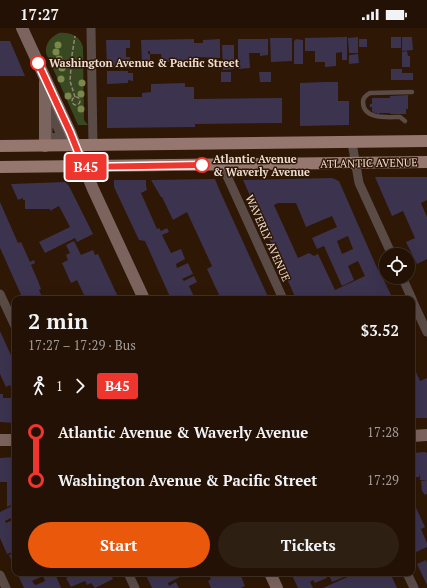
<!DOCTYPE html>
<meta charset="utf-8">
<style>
:root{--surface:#221104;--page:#2e1f13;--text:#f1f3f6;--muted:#a29d9a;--line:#3f3126;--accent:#ea580c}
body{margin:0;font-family:"PT Serif",serif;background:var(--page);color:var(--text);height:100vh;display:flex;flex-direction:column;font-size:15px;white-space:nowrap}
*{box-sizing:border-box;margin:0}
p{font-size:13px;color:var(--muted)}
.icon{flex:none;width:22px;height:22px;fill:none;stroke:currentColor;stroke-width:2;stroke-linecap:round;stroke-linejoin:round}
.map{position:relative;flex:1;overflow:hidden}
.sheet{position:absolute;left:12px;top:268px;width:403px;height:280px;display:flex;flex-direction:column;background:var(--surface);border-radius:8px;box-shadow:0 4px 16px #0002,0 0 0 1px var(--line)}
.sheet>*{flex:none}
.badge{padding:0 8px;border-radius:3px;font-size:14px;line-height:26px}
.buttons{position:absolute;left:379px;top:220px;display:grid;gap:8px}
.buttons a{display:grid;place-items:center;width:36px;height:36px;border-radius:50%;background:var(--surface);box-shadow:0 4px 16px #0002,0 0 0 1px var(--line);font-size:20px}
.map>.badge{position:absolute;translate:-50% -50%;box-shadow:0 0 0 2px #fff}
.legs{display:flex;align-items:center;gap:6px;height:44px;padding:0 16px;font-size:13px}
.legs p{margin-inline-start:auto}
.head{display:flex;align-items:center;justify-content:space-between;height:68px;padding:0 16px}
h1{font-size:22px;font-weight:600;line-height:30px}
.primary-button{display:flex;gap:8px;margin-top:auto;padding:8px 16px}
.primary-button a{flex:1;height:46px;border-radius:24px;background:var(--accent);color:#fff;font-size:16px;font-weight:600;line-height:46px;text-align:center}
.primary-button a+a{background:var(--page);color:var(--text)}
ul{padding:0 16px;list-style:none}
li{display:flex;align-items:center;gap:14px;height:48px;font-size:15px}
li i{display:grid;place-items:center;width:6px;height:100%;margin:0 5px;background:currentColor}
li i::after{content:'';width:10px;height:10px;margin:-5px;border:3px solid;border-radius:50%;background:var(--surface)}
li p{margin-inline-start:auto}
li:first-child i{background:linear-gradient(#0000 50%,currentColor 0)}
li:last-child i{background:linear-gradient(currentColor 50%,#0000 0)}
.status{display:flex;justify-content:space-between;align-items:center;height:28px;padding:0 20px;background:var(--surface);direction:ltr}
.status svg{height:11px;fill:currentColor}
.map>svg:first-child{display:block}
.green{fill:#384922}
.building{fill:#3c334f;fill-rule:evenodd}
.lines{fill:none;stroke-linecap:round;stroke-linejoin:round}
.path{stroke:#978475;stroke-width:1.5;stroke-dasharray:4 2;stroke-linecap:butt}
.lane{stroke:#5a4b47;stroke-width:4.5}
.street{stroke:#5a4b47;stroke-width:9}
.secondary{stroke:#7c645e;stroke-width:12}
.primary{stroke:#967770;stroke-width:12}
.tree{fill:#7b8849}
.line-1-casing{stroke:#fff;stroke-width:9}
.line-1{stroke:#ee352e;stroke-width:6}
.stop-1-dot{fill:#fff;stroke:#ee352e;stroke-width:2}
.labels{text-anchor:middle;stroke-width:3;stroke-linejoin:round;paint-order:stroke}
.stop-label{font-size:11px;font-weight:bold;fill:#efded3;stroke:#2e1705;text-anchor:start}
.street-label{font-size:11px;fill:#efded3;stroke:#2e1705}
</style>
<div class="status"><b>17:27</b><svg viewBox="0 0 49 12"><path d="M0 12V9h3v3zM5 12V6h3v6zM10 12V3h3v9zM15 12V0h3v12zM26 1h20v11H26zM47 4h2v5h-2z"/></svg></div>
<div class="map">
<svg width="427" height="560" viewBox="0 0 427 560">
<rect width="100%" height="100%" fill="#2e1705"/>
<path class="green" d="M 59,5 C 70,4 80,8 83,19 L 84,92 L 88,97 L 78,97 L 46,25 C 45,15 51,9 59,5 Z"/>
<g class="building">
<path d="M 347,9 L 347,32 L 342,32 L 342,24 L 336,25 L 336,38 L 325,39 L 325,34 L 315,34 L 315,23 L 305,23 L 305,10 Z"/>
<path d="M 358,9 L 358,25 L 349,25 L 348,10 Z"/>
<rect x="391" y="9" width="10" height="11"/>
<path d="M 402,9 L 412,9 L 413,22 L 402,23 Z"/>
<path d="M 270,10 L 292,10 L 292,33 L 271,34 Z"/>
<path d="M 194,11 L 194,15 L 203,15 L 203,12 L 220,11 L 220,30 L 194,29 L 194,35 L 184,36 L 184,34 L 162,34 L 161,26 L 150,26 L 150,23 L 148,23 L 148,26 L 150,26 L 150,36 L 142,36 L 141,12 Z"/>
<path d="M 238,11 L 268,11 L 268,27 L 260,28 L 260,25 L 249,25 L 250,40 L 238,41 Z"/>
<path d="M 296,11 L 303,12 L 303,36 L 294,36 L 294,13 Z"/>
<rect x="359" y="11" width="8" height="8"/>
<path d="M 106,12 L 130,12 L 130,20 L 126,20 L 126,29 L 130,29 L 131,40 L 107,40 Z"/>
<path d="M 0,13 L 10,13 L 25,48 L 0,48 Z"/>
<path d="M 222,17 L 234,17 L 234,41 L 223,42 Z"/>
<path d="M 407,23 L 408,28 L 410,28 L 410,39 L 402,39 L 402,24 Z"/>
<path d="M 358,26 L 359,35 L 349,36 L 349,27 Z"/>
<path d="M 391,41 L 402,41 L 402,45 L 413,45 L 413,52 L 391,52 Z"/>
<path d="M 107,43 L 128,43 L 128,45 L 133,45 L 133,53 L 128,52 L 128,55 L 107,56 Z"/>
<rect x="221" y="44" width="10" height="10"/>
<path d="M 259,44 L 271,44 L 271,54 L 260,54 Z"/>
<path d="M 325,54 L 338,54 L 338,73 L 349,73 L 349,97 L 300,98 L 300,55 Z"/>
<path d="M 185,55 L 185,59 L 194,59 L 194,71 L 282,70 L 282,95 L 195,96 L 195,99 L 107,100 L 107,69 L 142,69 L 142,65 L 151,64 L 151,56 Z"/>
<path d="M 408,67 L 408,81 L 406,81 L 406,86 L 390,86 L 390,85 L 379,85 L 379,86 L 377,86 L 377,85 L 374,85 L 372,83 L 372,79 L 370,79 L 370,76 L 372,76 L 372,70 L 390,70 L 390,68 Z"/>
<path d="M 375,149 L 427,149 L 427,172 L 421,175 L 427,189 L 427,231 L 417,236 L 406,214 L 415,210 L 403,183 L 392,188 Z"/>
<path d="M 332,150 L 339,153 L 378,242 L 379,242 L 393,271 L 296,271 L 243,152 ZM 278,175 L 296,175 L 306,199 L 332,188 L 337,199 L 312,210 L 317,221 L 324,218 L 342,258 L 354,252 L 348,238 L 358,233 L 365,248 L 335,262 L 318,226 L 314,228 L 309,225 L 298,230 L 274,177 ZM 348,208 L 353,221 L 342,226 L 337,213 Z"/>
<path d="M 215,151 L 219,161 L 269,271 L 221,271 L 207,241 L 212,238 L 187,184 L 173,192 L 162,169 L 161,169 L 151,152 Z"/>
<path d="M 114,152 L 146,152 L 146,158 L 147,162 L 141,165 L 157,201 L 159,200 L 161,203 L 167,200 L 169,204 L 162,207 L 171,225 L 181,221 L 185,231 L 176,236 L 177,240 L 188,235 L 193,246 L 182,251 L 184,253 L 194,248 L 197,254 L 189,258 L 195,271 L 171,271 L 145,213 L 139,212 L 114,159 Z"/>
<path d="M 65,154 L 69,158 L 93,206 L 77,214 L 75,210 L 45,225 L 39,214 L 70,199 L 59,178 L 50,183 L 50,181 L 25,181 L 25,172 L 23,172 L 23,170 L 18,172 L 11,156 Z"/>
<path d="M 0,174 L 18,215 L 21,214 L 30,234 L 34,232 L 35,235 L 31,237 L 38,253 L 41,261 L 39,262 L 43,271 L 24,271 L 22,269 L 1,222 L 0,220 Z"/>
<path d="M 74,213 L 81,227 L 93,222 L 95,227 L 98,226 L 119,271 L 86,271 L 77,252 L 71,255 L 62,235 L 68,232 L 66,227 L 70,225 L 66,217 Z"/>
<path d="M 0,303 L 15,336 L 15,362 L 13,363 L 10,357 L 6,359 L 0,346 Z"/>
<path d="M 412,335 L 420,353 L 427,350 L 427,390 L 412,390 Z"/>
<path d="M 0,366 L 3,366 L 3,370 L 15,370 L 15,395 L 0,394 Z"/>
<path d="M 425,424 L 427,425 L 427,452 L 420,452 L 420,446 L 419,449 L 412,449 L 412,425 Z"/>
<path d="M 15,429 L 15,475 L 7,479 L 7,454 L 0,454 L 0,430 Z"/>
<path d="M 427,452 L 427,466 L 425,467 L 422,463 L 421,453 Z"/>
<path d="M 412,471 L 425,499 L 421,501 L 427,515 L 427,519 L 414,525 L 412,521 Z"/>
<path d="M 12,478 L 15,488 L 5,493 L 6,495 L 15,491 L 15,510 L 13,510 L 15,512 L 15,523 L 7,526 L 0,510 L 0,484 Z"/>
<path d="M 15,525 L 15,540 L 9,527 Z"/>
<path d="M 426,532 L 427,535 L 427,557 L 417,536 Z"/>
<path d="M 17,545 L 39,545 L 41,549 L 32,553 L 34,556 L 36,557 L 45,553 L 43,548 L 50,545 L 55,545 L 61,560 L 24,560 Z"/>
<path d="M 76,545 L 110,545 L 113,551 L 95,560 L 91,555 L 87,557 L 85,553 L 71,559 L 66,550 Z"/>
<path d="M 145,545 L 163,546 L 188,545 L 168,555 L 169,558 L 176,554 L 179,560 L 152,560 Z"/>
<path d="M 212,545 L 243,545 L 244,547 L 241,548 L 245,558 L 241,560 L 211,560 L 208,553 L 211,551 L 209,548 Z"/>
<path d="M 291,545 L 342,545 L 344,549 L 332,554 L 328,545 L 325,547 L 327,550 L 315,555 L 313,552 L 310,554 L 313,560 L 298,560 Z"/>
<path d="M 356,545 L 358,545 L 359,547 L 362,545 L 390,545 L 397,560 L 323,560 Z"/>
</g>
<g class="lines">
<g class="path">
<circle cx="76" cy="73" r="4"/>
<path d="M 75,69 L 70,53 L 72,27 L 75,8"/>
</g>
<path class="lane" d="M 405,93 L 400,89 C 388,89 363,92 363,74 C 363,69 366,67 370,65 L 412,64"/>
<g class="street">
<path d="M 91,0 L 93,117"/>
<path d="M 49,81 L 62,109 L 61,110 L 48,109 L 48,83 Z"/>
<path d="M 352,115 L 359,155 L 392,227"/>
<path d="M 222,137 L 283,271"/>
<path d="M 402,249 L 412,271"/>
<path d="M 0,266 L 15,298"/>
<path d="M 412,272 L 427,304"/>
<path d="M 128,545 L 135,560"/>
<path d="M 407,545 L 414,560"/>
<path d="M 0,547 L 6,560"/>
</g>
<g class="secondary">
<path d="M 22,0 L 70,104 L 93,161 L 144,271"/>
<path d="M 45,54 L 45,118"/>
<path d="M 412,408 L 427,407"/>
<path d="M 0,412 L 15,412"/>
<path d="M 270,545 L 277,560"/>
</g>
<g class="primary">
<path d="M 0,118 L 427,113"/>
<path d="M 0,139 L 427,134"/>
</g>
</g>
<g class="tree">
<circle cx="58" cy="17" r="3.5"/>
<circle cx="56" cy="24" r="3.5"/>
<circle cx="59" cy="31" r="3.5"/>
<circle cx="62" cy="40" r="3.5"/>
<circle cx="61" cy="51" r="3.5"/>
<circle cx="82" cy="55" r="3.5"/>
<circle cx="81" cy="66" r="3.5"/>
<circle cx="68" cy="68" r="3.5"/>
<circle cx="81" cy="81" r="3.5"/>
</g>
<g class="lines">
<defs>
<path id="line-1" d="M 38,35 L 70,104 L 84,139 L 202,137"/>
</defs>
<use href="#line-1" class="line-1-casing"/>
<use href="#line-1" class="line-1"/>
</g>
<g class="stop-1-dot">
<circle cx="38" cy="35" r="7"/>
<circle cx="202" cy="137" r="7"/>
</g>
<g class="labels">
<g class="stop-label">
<text x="49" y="39">Washington Avenue &amp; Pacific Street</text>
<text x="213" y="135">Atlantic Avenue<tspan x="213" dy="13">&amp; Waverly Avenue</tspan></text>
</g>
<g class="street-label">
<text transform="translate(369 135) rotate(-1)" y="4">ATLANTIC AVENUE</text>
<text transform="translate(268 210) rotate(66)" y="4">WAVERLY AVENUE</text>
</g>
</g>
</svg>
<div class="buttons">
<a><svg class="icon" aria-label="locate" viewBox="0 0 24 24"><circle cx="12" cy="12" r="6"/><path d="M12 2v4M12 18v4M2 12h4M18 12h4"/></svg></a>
</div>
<b class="badge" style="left:86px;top:139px;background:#ee352e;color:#fff">B45</b>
<section class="sheet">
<div class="head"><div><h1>2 min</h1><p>17:27 – 17:29 · Bus</p></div><b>$3.52</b></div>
<div class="legs"><svg class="icon" aria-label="walk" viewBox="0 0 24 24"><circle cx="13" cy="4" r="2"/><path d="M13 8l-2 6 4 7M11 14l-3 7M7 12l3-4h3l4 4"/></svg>1<svg class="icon" aria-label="forward" viewBox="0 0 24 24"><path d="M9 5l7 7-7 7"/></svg><b class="badge" style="background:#ee352e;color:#fff">B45</b></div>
<ul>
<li><i style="color:#ee352e"></i><b>Atlantic Avenue &amp; Waverly Avenue</b><p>17:28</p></li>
<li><i style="color:#ee352e"></i><b>Washington Avenue &amp; Pacific Street</b><p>17:29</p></li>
</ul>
<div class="primary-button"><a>Start</a><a>Tickets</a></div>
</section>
</div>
